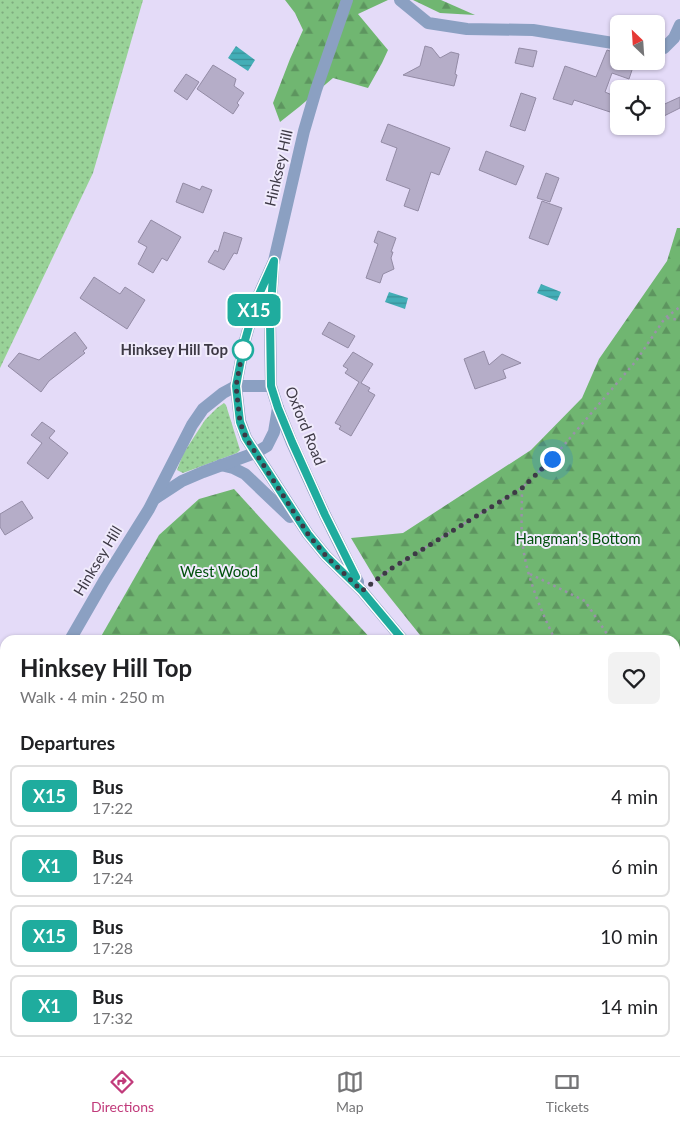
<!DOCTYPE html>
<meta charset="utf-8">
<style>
:root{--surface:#fff;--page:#f2f2f2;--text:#202124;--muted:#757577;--line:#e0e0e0;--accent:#c13b7b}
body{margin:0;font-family:Lato,sans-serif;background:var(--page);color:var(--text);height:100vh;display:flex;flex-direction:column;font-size:19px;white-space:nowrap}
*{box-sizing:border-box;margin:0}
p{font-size:16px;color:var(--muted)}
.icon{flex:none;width:28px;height:28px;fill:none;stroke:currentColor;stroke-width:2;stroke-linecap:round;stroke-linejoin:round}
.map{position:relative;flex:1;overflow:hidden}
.drawer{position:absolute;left:0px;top:635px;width:680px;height:421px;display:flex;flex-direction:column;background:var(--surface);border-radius:15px 15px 0 0;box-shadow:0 1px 4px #0004}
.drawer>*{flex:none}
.badge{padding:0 10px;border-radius:8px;font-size:18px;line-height:32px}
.needle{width:32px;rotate:335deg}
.tools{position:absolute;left:610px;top:15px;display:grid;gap:10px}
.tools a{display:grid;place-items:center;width:55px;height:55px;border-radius:8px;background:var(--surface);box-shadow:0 1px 4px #0004;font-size:25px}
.you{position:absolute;width:25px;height:25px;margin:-12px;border:4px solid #fff;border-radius:50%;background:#1a73e8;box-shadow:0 0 0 8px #1a73e833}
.map>.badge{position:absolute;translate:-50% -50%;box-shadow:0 0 0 2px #fff}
h2{padding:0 20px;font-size:19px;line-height:45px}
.round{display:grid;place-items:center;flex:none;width:52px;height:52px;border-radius:8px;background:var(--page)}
.summary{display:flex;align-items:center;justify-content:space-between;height:85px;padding:0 20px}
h1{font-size:24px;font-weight:700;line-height:38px}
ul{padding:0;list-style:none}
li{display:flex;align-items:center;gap:15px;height:62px;margin:0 10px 8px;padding:0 10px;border:2px solid var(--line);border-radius:8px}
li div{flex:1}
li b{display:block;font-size:19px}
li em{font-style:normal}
li .badge{min-width:55px;font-weight:700;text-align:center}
.dock{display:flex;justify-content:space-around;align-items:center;height:70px;border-top:1px solid var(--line);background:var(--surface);font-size:14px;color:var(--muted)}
.dock a{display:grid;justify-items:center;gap:2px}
.dock .on{color:var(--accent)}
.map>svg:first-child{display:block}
.grass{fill:url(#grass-dots)}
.forest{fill:url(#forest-firs)}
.water{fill:url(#water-rules)}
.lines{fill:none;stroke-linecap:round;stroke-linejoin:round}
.stream{stroke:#43aeb7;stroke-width:4.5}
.building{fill:#b5adc8;stroke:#938ba5}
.path{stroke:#9993a8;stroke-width:2.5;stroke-dasharray:2.5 4;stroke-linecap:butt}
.minor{stroke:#8ba0c2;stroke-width:12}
.line-casing{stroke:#fff;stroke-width:11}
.line{stroke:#1fac9e;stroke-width:8}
.walk{stroke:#3d3945;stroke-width:5;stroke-dasharray:0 9}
.stop-dot{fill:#fff;stroke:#1fac9e;stroke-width:2.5}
.labels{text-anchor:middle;stroke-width:4;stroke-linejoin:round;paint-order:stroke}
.street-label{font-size:15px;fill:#3d3945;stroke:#f0ebfc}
.stop-label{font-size:15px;font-weight:bold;fill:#3d3945;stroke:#f0ebfc;text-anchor:end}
.park-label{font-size:15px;fill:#00500c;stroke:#f0ebfc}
</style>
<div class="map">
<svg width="680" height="1056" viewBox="0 0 680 1056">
<defs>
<pattern id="grass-dots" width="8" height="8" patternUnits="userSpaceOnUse" patternTransform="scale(1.25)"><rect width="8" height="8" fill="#99d298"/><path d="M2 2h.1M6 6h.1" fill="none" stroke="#7eab7e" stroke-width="1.8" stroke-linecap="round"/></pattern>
<pattern id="forest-firs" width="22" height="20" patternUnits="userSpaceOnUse" patternTransform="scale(1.25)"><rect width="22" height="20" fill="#70b671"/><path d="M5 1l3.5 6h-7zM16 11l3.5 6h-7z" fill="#5d955f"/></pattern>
<pattern id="water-rules" width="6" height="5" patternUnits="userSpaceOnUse" patternTransform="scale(1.25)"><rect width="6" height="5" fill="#43aeb7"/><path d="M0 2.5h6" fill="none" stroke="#398f97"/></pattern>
</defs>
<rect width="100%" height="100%" fill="#e4dbf8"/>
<g class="grass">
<path d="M 0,0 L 143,0 L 93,173 L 0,368 Z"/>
<path d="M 224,403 L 226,405 L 240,450 L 237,453 L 183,473 L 177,470 L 183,454 L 205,420 L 217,408 Z"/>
</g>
<g class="forest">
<path d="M 285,0 L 388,0 L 358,14 L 388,50 L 382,63 L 368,88 L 333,78 L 299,107 L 280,122 L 273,103 L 290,59 L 303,30 L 295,13 Z"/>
<path d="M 413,0 L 441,0 L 475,15 L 440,13 Z"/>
<path d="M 677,228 L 680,228 L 680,964 L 675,956 L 675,640 L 424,640 L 376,580 L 351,538 L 403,533 L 531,450 L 582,398 L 599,359 L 667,261 Z"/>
<path d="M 234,489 L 372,640 L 99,640 L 159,535 L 199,499 Z"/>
<path d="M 5,804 L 5,1051 L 675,1051 L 675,1028 L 680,1036 L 680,1056 L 0,1056 L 0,813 Z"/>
</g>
<g class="water">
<path d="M 236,46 L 255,60 L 248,71 L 228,58 Z"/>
<path d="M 541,284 L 561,292 L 557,301 L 537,293 Z"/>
<path d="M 389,292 L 408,298 L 405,309 L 385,302 Z"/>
</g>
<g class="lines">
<g class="stream">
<path d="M 675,786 L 680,779"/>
<path d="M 100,1056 L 102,1051"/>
<path d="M 508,1056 L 508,1051"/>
</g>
</g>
<g class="building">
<path d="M 425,46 L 432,48 L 440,58 L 451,52 L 459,54 L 455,74 L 457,75 L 454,86 L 403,75 L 420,66 Z"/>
<path d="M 519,48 L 537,51 L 533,67 L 515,63 Z"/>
<path d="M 607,50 L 619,54 L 619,61 L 635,61 L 629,79 L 612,73 L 605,92 L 619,98 L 619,115 L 574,100 L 572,105 L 553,99 L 565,66 L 596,77 Z"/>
<path d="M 213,65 L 236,79 L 234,86 L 244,93 L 237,103 L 239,105 L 233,114 L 197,89 Z"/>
<path d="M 186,74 L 199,82 L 187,100 L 174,91 Z"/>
<path d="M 521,93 L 536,98 L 525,131 L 510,126 Z"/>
<path d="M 680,97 L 680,108 L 656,120 L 656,108 Z"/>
<path d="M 388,124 L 450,148 L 439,175 L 431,172 L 418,211 L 404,206 L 410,189 L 386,180 L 397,148 L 381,142 Z"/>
<path d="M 486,151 L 524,166 L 516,185 L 479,170 Z"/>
<path d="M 546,173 L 559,178 L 550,202 L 537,198 Z"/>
<path d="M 183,183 L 200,190 L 202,186 L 212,190 L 203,213 L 176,202 Z"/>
<path d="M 542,201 L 562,208 L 548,245 L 529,238 Z"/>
<path d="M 151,220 L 181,237 L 167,261 L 162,258 L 153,273 L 138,264 L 147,247 L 138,242 Z"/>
<path d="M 378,231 L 396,238 L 391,252 L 393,252 L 391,258 L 394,269 L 383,274 L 380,283 L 366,278 L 378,244 L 374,242 Z"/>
<path d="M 224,232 L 242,238 L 237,254 L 234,253 L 224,270 L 208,262 L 215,250 L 218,252 Z"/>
<path d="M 94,277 L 120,294 L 125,287 L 145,300 L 127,329 L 80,298 Z"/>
<path d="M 329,322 L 355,336 L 348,348 L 322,334 Z"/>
<path d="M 75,332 L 87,348 L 83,351 L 85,353 L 49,381 L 41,392 L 8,366 L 19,353 L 39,360 Z"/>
<path d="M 484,351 L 489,365 L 502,354 L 521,363 L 503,370 L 506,378 L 475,389 L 464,359 Z"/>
<path d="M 353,352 L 373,364 L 361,383 L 370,388 L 368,391 L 375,395 L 351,436 L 339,429 L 341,426 L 335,423 L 359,382 L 345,373 L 348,369 L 343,366 Z"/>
<path d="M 42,422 L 55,431 L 49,438 L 68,453 L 48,479 L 27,463 L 42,443 L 31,435 Z"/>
<path d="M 22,501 L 33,518 L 5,535 L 0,527 L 0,514 Z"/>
</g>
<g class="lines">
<g class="path">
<path d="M 667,318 L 680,320"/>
<path d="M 522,488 C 522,504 521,521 522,538 C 525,574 540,608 555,640"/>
<path d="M 530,574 L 585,601 L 611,640"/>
<path d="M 371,584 L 389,570 L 522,488 L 552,459 L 636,361 L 665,318 L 680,307"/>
<path d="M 675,699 L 680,699"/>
<path d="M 675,750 L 680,750"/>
<path d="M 675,1017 L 680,1013"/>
<path d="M 661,1056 L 662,1051"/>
</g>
<g class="minor">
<path d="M 347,0 L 316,90 L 304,131 L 274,261 L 256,301 L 244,344 L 236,386 L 240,421 L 246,438 L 308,534 L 326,556 L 362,591 L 403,640"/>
<path d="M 400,0 L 428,23 L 467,29 L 533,30 L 619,44"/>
<path d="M 656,49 L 664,48 L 674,38 L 680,25"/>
<path d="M 273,271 L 270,321 L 271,386 L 278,408 L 292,443 L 325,515 L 358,582"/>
<path d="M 221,465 L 233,468 L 245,474 L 290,517"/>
<path d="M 156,498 L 182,481 L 203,472 L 255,453 L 267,446 L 274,432 L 278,408"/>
<path d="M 70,640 L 104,581 L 149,509 L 192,425 L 203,409 L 223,393 L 236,386 L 271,386"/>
<path d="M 0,761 L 5,752"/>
<path d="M 675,991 L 680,998"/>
</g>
</g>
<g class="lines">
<defs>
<path id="line" d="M 356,577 L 325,515 L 292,442 L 278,408 L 271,386 L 270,321 L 274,261 L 256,301 L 244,344 L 236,386 L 240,422 L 246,438 L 255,452 L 308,534 L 326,556 L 362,591 L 403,640"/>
</defs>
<use href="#line" class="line-casing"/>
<use href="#line" class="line"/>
<path class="walk" d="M 243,350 L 244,344 L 236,386 L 240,422 L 246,438 L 308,534 L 326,556 L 362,591 L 389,570 L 522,488 L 552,459"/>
</g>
<circle class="stop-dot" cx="243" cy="350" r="10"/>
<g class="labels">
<g class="street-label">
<text transform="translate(279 168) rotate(-77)" y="5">Hinksey Hill</text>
<text transform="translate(305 426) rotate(68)" y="5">Oxford Road</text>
<text transform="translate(98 561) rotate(-59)" y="5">Hinksey Hill</text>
</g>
<g class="stop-label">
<text x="228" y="355">Hinksey Hill Top</text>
</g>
<g class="park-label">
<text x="578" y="544">Hangman's Bottom</text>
<text x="219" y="577">West Wood</text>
</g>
</g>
</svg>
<div class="tools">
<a><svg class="needle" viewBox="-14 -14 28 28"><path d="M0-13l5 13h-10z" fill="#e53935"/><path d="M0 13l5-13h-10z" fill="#757577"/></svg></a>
<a><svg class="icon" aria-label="locate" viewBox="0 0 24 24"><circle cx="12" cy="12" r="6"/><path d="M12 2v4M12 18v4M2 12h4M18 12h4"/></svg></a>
</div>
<div class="you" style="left:552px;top:459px"></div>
<b class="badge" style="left:254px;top:310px;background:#1fac9e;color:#fff">X15</b>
<section class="drawer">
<div class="summary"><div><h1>Hinksey Hill Top</h1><p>Walk · 4 min · 250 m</p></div><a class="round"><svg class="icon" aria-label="heart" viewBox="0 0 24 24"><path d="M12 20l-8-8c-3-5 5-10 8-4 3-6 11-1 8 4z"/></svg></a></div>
<h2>Departures</h2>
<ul>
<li><span class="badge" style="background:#1fac9e;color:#fff">X15</span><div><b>Bus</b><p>17:22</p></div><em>4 min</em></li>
<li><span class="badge" style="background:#1fac9e;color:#fff">X1</span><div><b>Bus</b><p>17:24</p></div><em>6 min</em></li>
<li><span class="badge" style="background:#1fac9e;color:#fff">X15</span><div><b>Bus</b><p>17:28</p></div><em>10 min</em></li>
<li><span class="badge" style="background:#1fac9e;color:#fff">X1</span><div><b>Bus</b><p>17:32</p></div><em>14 min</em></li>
</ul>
</section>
</div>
<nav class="dock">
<a class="on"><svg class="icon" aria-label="directions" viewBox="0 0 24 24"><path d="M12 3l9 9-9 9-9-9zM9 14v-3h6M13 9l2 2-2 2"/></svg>Directions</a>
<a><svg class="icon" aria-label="map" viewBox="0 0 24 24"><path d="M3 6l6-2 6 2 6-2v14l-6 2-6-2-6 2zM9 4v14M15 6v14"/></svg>Map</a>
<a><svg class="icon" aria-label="tickets" viewBox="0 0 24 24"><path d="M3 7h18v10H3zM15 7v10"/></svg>Tickets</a>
</nav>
